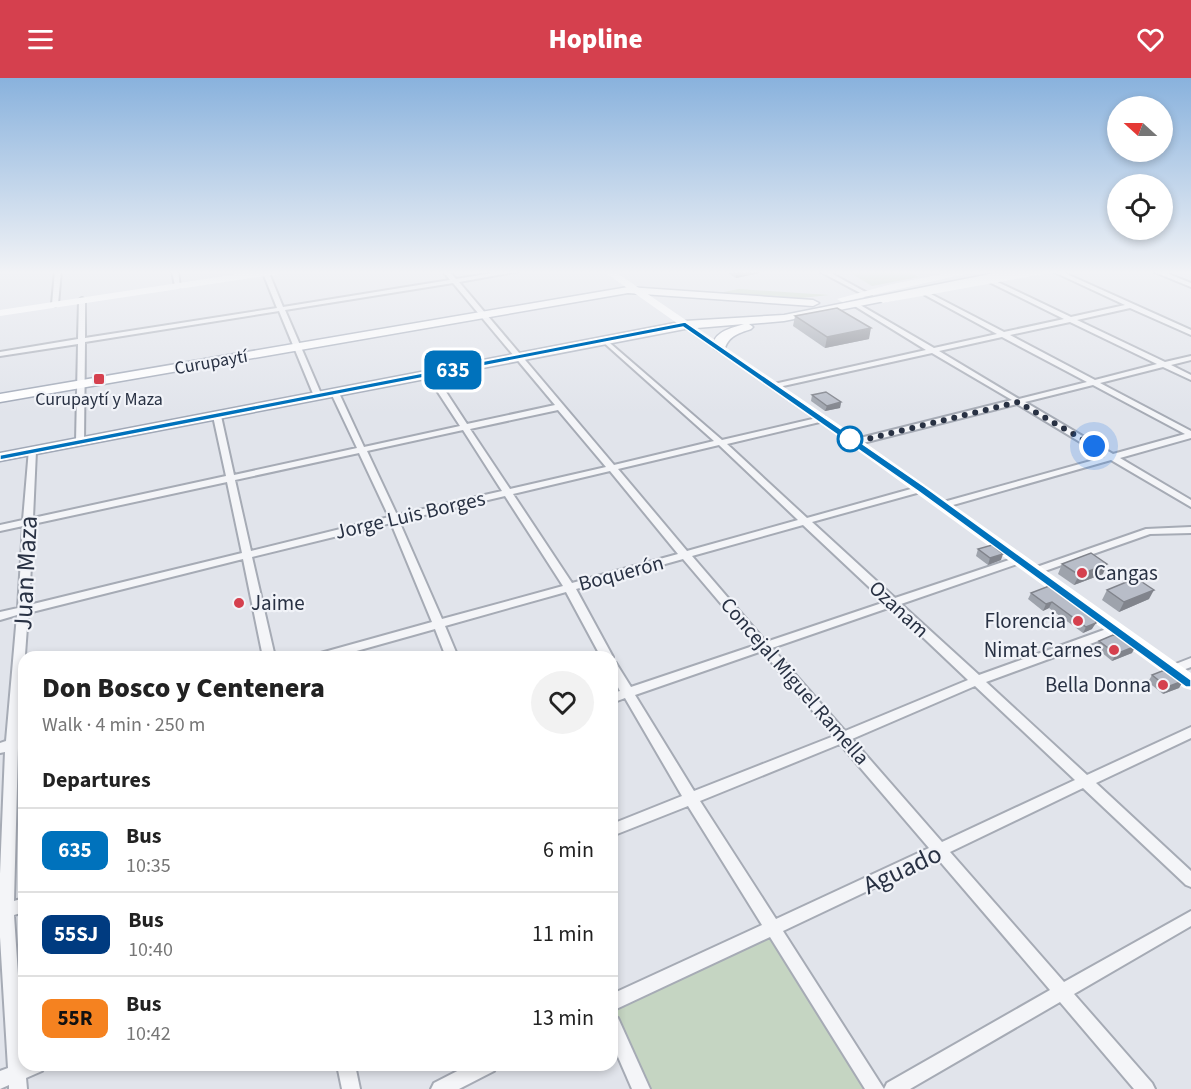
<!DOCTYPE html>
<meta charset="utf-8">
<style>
:root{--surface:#fff;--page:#f2f2f2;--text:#222;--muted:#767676;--line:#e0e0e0;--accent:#d5404e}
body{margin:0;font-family:"Source Sans 3",sans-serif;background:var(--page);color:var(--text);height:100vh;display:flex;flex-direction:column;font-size:22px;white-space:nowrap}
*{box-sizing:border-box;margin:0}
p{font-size:20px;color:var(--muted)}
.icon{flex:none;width:33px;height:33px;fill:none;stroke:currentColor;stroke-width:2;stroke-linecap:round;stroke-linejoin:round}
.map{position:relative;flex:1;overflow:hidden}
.panel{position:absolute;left:18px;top:573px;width:600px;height:420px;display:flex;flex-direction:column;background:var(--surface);border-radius:18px;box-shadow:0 3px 9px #0003}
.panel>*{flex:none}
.badge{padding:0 12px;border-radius:9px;font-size:21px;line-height:39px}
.needle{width:39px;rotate:291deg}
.fabs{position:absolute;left:1107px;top:18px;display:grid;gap:12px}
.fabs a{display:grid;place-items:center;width:66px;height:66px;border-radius:50%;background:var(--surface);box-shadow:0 3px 9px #0003;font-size:30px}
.you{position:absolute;width:30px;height:30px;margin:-15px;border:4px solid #fff;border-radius:50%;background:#1a73e8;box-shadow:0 0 0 9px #1a73e833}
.map>.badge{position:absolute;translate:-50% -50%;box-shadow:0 0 0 3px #fff}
h2{padding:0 24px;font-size:22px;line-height:54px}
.round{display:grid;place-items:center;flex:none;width:63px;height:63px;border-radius:32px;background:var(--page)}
.head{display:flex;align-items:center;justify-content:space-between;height:102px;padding:0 24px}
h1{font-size:28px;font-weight:800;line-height:45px}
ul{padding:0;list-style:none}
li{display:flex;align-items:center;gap:18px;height:84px;padding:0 24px;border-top:2px solid var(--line)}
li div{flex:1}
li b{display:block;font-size:22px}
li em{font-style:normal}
li .badge{min-width:66px;font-weight:700;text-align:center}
header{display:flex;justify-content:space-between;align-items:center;height:78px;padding:0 24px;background:var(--accent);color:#fff;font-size:27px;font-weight:800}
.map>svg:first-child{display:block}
.green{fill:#c5d5c2}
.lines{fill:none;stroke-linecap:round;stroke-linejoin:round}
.street-casing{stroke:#a6abb5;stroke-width:4}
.primary-casing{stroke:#a0a8b7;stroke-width:3}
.street{fill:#f4f5f8;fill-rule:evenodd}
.secondary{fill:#fff;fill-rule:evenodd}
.primary{fill:#fff;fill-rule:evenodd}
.wall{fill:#9ea3ac}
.shaded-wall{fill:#81848c}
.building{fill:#b8bdc8;stroke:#81848c;stroke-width:1.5}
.line{fill:#0072bc;stroke:#fff;stroke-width:1.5}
.walk{stroke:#283143;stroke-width:6;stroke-dasharray:0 10.8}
.poi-dot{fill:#d5404e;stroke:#f1f3f8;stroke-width:2}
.stop-dot{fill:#fff;stroke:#0072bc;stroke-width:3}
.labels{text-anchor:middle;stroke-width:4.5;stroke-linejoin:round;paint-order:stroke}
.far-street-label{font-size:18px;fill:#283143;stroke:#f1f3f8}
.far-poi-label{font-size:18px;fill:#283143;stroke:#f1f3f8}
.street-label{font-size:21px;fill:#283143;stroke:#f1f3f8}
.poi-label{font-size:21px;fill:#283143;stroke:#f1f3f8;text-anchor:end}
.near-street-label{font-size:26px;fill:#283143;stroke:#f1f3f8}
</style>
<header><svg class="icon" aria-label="menu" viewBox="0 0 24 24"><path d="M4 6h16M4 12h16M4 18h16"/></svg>Hopline<svg class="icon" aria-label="heart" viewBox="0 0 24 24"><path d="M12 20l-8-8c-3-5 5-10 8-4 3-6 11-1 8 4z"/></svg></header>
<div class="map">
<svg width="1191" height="1011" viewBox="0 0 1191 1011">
<rect width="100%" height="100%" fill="#e1e4eb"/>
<g class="green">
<path d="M 847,193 L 908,193 L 919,199 L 872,208 Z"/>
<path d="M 739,211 L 829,217 L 793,221 L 719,215 Z"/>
<path d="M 772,851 L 875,1011 L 641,1011 L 612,946 L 612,925 Z"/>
</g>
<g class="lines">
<defs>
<g id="street">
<path d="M 55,193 L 61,193 L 58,226 L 55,228 L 52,226 Z"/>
<path d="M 172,193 L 178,193 L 180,209 L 175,208 Z"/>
<path d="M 266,193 L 269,195 L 283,229 L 450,202 L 443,193 L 449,193 L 456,201 L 505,193 L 520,193 L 459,204 L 614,387 L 714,363 L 602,263 L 600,262 L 604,260 L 722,362 L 821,339 L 824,339 L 824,343 L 727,366 L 807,440 L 918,409 L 924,409 L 926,411 L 924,413 L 812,444 L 895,520 L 1015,480 L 1023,480 L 1024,482 L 1023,484 L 901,526 L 979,597 L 1112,549 L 1120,549 L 1122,552 L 1120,555 L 986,604 L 1087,697 L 1191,649 L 1191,660 L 1096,705 L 1191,793 L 1191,809 L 1186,807 L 1083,710 L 950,774 L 1064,904 L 1191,833 L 1191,848 L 1074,916 L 1152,1005 L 1155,1011 L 1134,1011 L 1060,924 L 910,1011 L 884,1011 L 887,1005 L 1050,912 L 937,780 L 783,853 L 884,1011 L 865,1011 L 770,859 L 612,933 L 612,916 L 762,847 L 688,728 L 612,758 L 612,746 L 682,718 L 625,620 L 612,625 L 612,615 L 620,613 L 612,598 L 612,584 L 616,585 L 631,609 L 756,567 L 683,481 L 576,511 L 613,579 L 612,580 L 612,579 L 601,579 L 566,514 L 445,548 L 458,579 L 446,579 L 435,551 L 335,579 L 315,579 L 317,576 L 432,544 L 391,445 L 252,479 L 275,579 L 263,579 L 243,481 L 28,535 L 19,660 L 24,659 L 24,669 L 18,670 L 14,823 L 24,820 L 24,834 L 14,837 L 24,987 L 45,987 L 42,993 L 26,1000 L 27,1011 L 9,1011 L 9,1007 L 0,1011 L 0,993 L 8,990 L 0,859 L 0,796 L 5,674 L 0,675 L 0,665 L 6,663 L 17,537 L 0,542 L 0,534 L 18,530 L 23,448 L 0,453 L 0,447 L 23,442 L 29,371 L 35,371 L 36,373 L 33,440 L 226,398 L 213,338 L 217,336 L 221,338 L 234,397 L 357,370 L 331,315 L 335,313 L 339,315 L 364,369 L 460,348 L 426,296 L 430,294 L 433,294 L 467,346 L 555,327 L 453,205 L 285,232 L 322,318 L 318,320 L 314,318 L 279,233 L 85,264 L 84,364 L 80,367 L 76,364 L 78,266 L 0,278 L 0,274 L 78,261 L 79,222 L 82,220 L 85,222 L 85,260 L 277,230 L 263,195 ZM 558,332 L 606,389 L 510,411 L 470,351 ZM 463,352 L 502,413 L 397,437 L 367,373 ZM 719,367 L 798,442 L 687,473 L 618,391 ZM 359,375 L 389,439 L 251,473 L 235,402 ZM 610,393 L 678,476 L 572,505 L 513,416 ZM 227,404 L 242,475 L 29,527 L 33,446 ZM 505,418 L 563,508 L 442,541 L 399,443 ZM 803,447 L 885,524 L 766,564 L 692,478 ZM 891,529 L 968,602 L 845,653 L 772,570 ZM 762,573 L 834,658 L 694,713 L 635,617 ZM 975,608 L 1075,702 L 942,764 L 852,661 ZM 840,666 L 929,770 L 776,841 L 700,723 Z"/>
<path d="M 819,193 L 827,193 L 871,217 L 866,218 Z"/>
<path d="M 1052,193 L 1060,193 L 1191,252 L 1191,257 L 1130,230 L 1077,242 L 1165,284 L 1191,278 L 1191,282 L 1171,287 L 1191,297 L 1191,302 L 1163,289 L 1100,305 L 1191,353 L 1191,360 L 1120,380 L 1191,422 L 1191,429 L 1111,382 L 946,429 L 940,429 L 938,427 L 940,425 L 1105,379 L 1017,326 L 855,367 L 852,366 L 852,362 L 1012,322 L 932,275 L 774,310 L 770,308 L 774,306 L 926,272 L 853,227 L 852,226 L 855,224 L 934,270 L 997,256 L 925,217 L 924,216 L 927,214 L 1004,254 L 1064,241 L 983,201 L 982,200 L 985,198 L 1071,239 L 1125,227 ZM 1070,244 L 1157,286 L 1095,302 L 1010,257 ZM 1002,259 L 1087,304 L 1019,321 L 939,273 ZM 1093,307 L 1185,356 L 1113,376 L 1025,324 Z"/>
<path d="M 1152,193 L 1161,193 L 1191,205 L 1191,209 Z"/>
<path d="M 1191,449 L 1191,455 L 1150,456 L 1039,495 L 1031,495 L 1030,493 L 1031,491 L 1146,451 Z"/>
<path d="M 1191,580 L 1191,589 L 1172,596 L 1168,595 L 1166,592 L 1168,589 Z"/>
<path d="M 612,938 L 618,940 L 650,1011 L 632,1011 L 612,965 Z"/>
<path d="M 337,987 L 355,987 L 360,1011 L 342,1011 Z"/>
<path d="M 469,987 L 497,987 L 494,993 L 459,1011 L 431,1011 L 434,1005 Z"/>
</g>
<g id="primary">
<path d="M 1005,193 L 1026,193 L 1021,196 L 784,243 L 749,246 L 753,249 L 751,251 C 737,256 728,258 724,273 L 720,274 L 714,270 C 711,254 732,250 744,246 L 685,251 L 0,383 L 0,375 L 685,243 L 784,237 Z"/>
<path d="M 628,209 L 813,222 L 819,225 L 813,228 L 628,215 L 0,324 L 0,316 Z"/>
</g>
</defs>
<use href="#street" class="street-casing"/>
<use href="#primary" class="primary-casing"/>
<use href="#street" class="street"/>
<g class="secondary">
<path d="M 258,193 L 283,193 L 278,196 L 0,238 L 0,232 Z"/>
<path d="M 603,193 L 614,193 L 860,361 L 1191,595 L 1191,612 L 1184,610 L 850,367 Z"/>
<path d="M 958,193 L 978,193 L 842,224 L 837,221 L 888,207 Z"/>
<path d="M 1027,193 L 1048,193 L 1043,196 L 883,225 L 878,222 L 883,219 Z"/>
</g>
<use href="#primary" class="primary"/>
</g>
<g class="wall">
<path d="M 724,193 L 768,193 L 736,200 Z"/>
<path d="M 795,238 L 869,261 L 825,270 L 793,248 Z"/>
<path d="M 812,317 L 841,324 L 840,330 L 825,333 L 811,323 Z"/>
<path d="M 978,471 L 1001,482 L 988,487 L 976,478 Z"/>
<path d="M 1062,486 L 1103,496 L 1074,507 L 1058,496 Z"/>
<path d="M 1049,508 L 1092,551 L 1083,555 L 1049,530 L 1043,533 L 1028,521 L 1031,515 Z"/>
<path d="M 1107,512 L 1149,521 L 1119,534 L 1102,522 Z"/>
<path d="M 1099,563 L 1132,575 L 1112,583 L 1095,569 Z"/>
<path d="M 1152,597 L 1183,603 L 1179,610 L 1163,616 L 1148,604 Z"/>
</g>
<g class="shaded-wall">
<path d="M 736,193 L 768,193 L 736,200 Z"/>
<path d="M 871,250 L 869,261 L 825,270 L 827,259 Z"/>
<path d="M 841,324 L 840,330 L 825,333 L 827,328 Z"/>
<path d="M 1003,476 L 1001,482 L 988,487 L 990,480 Z"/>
<path d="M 1107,486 L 1103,496 L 1074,507 L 1079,497 Z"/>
<path d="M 1154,512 L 1149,521 L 1119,534 L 1124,524 Z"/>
<path d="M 1052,524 L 1049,530 L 1043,533 L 1046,526 Z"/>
<path d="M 1096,545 L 1092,551 L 1083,555 L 1086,549 Z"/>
<path d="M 1136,568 L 1132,575 L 1112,583 L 1116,576 Z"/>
<path d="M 1183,603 L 1179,610 L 1163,616 L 1167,609 Z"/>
</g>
<g class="building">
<path d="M 837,230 L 871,250 L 827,259 L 795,238 Z"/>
<path d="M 826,314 L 841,324 L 827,328 L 812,317 Z"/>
<path d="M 992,467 L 1003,476 L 990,480 L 978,471 Z"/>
<path d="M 1091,475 L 1107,486 L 1079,497 L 1062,486 Z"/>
<path d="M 1136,500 L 1154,512 L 1124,524 L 1107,512 Z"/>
<path d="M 1049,508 L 1095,539 L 1096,545 L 1086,549 L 1052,524 L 1046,526 L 1031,515 Z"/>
<path d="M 1113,557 L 1123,559 L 1136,568 L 1116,576 L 1099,563 Z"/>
<path d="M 1167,591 L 1183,603 L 1167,609 L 1152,597 Z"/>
</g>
<linearGradient id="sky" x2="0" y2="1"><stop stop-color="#89b2dd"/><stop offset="0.58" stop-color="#f2f3f6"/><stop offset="1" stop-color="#f2f3f6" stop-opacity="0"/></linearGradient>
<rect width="1191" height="335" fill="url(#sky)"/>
<path class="line" d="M 685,244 L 925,409 L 1191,602 L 1191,609 L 1186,609 L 918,413 L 683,249 L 0,382 L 0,377 Z"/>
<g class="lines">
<path class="walk" d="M 850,361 L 855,364 L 1018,324 L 1094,368"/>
</g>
<g class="poi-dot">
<rect x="93" y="295" width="12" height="12" rx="3"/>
<circle cx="1082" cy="495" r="6"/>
<circle cx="239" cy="525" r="6"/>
<circle cx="1078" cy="543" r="6"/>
<circle cx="1114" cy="572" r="6"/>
<circle cx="1163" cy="607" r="6"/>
</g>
<circle class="stop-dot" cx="850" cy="361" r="12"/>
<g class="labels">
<g class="far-street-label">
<text transform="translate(211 284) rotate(-10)" y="6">Curupaytí</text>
</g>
<g class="far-poi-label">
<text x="99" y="327">Curupaytí y Maza</text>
</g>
<g class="street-label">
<text transform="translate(410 437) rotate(-13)" y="7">Jorge Luis Borges</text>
<text transform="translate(621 495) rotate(-15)" y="7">Boquerón</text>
<text transform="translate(899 531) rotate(43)" y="7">Ozanam</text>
<text transform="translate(795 603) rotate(49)" y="7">Concejal Miguel Ramella</text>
</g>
<g class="poi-label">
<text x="1094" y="502" text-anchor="start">Cangas</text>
<text x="251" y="532" text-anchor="start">Jaime</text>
<text x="1066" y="550">Florencia</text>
<text x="1102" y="579">Nimat Carnes</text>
<text x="1151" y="614">Bella Donna</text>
</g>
<g class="near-street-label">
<text transform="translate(25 495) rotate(-87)" y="9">Juan Maza</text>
<text transform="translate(902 791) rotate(-25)" y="9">Aguado</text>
</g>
</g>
</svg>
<div class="fabs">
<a><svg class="needle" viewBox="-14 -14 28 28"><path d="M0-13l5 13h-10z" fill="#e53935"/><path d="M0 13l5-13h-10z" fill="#767676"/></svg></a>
<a><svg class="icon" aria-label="locate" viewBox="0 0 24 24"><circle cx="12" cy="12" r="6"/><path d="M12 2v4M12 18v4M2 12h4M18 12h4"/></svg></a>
</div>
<div class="you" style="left:1094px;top:368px"></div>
<b class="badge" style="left:453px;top:292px;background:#0072bc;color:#fff">635</b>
<section class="panel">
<div class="head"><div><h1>Don Bosco y Centenera</h1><p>Walk · 4 min · 250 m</p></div><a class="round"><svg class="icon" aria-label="heart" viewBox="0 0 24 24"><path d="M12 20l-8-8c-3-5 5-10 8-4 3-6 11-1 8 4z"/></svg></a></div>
<h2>Departures</h2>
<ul>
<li><span class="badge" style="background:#0072bc;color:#fff">635</span><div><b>Bus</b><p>10:35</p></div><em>6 min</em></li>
<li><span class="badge" style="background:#003b80;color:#fff">55SJ</span><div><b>Bus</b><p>10:40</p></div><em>11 min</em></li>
<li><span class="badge" style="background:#f58220;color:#111">55R</span><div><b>Bus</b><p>10:42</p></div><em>13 min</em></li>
</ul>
</section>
</div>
